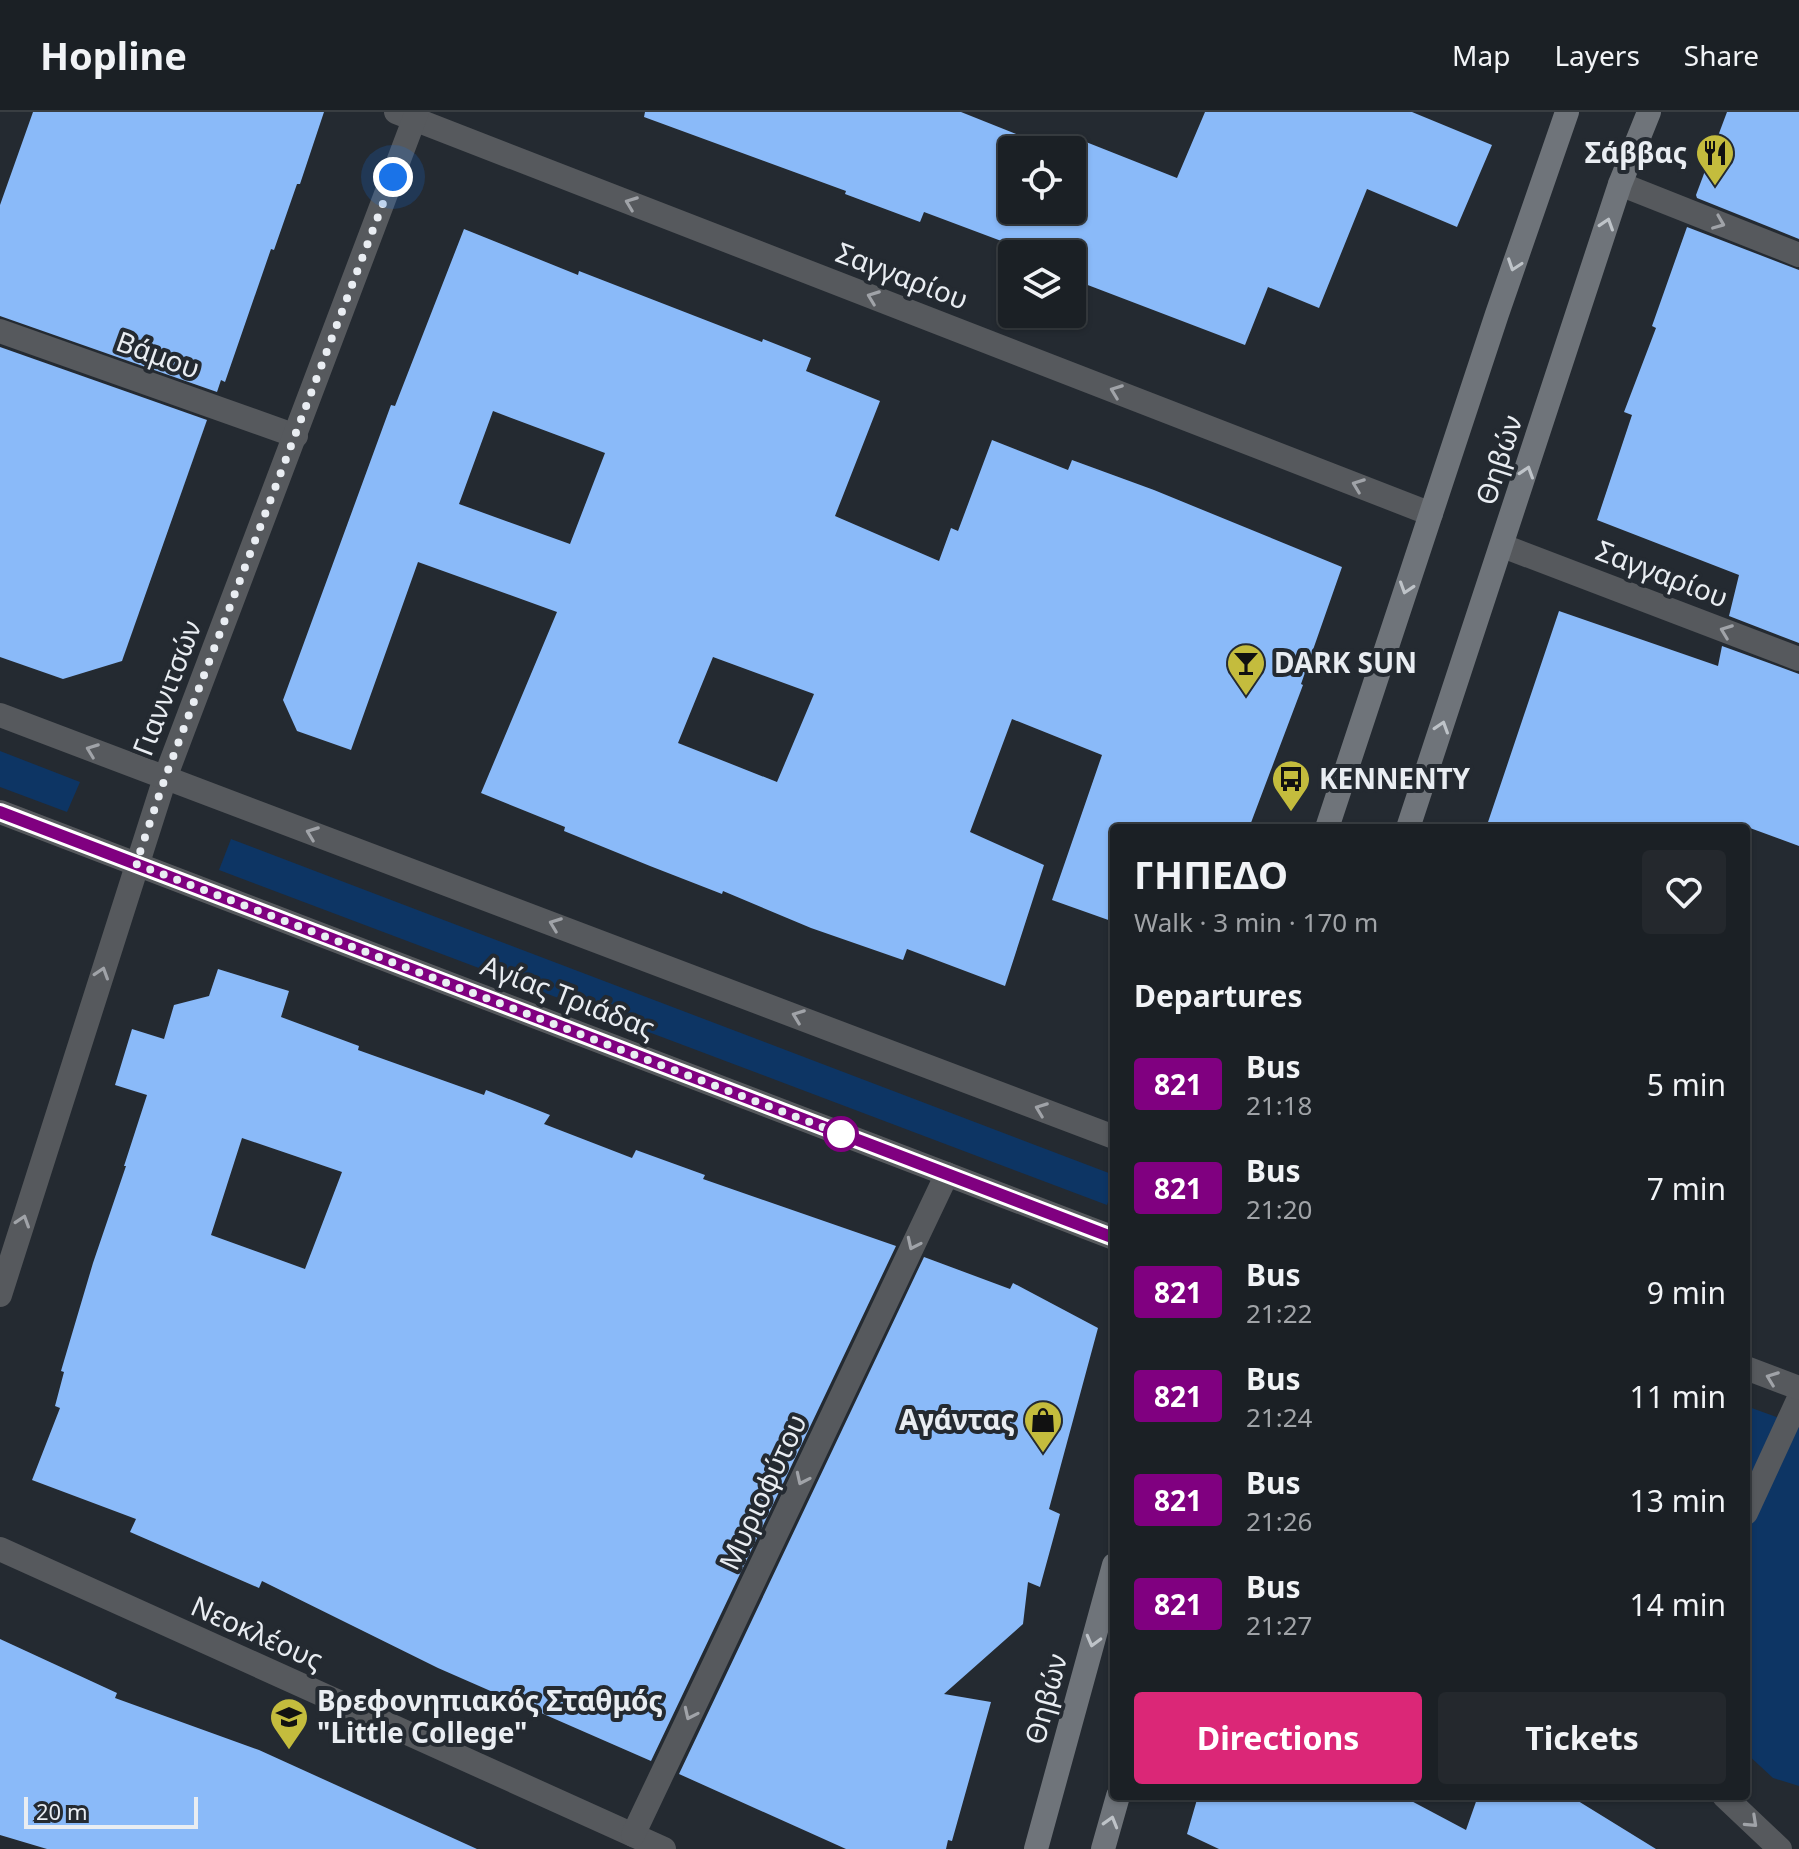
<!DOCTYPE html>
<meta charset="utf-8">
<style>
:root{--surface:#1b2025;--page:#24282d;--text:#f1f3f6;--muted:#a0a3a7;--line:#393e42;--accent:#db2777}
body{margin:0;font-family:"Noto Sans",sans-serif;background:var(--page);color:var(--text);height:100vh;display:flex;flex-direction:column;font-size:30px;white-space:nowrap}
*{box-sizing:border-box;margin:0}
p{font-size:26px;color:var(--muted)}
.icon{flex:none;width:44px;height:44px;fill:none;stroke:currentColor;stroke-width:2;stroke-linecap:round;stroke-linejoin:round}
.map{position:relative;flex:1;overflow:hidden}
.side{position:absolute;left:1110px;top:712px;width:640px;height:976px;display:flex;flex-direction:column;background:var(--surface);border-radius:8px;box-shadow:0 2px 6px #0004,0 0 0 2px var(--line)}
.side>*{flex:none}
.badge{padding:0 16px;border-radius:6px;font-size:28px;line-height:52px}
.controls{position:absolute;left:998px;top:24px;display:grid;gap:16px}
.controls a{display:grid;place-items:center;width:88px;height:88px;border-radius:8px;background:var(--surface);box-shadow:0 2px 6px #0004,0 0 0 2px var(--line);font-size:40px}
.scale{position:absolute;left:24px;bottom:20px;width:174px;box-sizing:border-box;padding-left:8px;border:4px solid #e9edf2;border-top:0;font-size:22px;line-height:28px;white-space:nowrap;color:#e9edf2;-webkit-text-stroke:6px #242a31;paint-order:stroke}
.you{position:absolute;width:40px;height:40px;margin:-20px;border:6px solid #fff;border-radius:50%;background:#1a73e8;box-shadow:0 0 0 12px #1a73e833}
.map>.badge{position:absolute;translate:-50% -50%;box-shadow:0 0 0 4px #fff}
h2{padding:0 24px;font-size:30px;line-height:72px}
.round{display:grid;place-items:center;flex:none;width:84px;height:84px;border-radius:8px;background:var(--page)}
.overview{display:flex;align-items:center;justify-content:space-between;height:136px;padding:0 24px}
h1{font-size:38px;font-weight:700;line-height:60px}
.primary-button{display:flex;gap:16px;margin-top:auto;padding:16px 24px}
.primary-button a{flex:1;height:92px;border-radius:8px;background:var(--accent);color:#fff;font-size:32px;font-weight:700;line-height:92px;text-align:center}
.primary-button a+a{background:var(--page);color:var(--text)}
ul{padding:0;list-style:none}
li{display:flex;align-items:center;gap:24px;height:104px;padding:0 24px}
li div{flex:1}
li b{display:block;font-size:30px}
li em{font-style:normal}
li .badge{min-width:88px;font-weight:700;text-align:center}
header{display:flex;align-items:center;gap:48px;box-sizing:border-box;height:112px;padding:0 40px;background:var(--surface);border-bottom:2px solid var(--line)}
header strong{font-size:38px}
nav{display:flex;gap:44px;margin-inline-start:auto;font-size:28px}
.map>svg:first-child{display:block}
.green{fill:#0d3564}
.building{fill:#8abaf9;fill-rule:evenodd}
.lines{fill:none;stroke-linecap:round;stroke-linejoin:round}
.pedestrian{stroke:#56595d;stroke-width:24}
.minor{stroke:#56595d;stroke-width:24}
.tertiary{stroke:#56595d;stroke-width:24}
.secondary{stroke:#6f747a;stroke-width:24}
.oneway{stroke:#a0a3a8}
.oneway2{stroke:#bec3c8}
.line-casing{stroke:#fff;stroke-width:18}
.line{stroke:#800080;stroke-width:12}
.walk{stroke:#e9edf2;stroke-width:8;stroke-dasharray:0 14.4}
.stop-dot{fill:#fff;stroke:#800080;stroke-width:4}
.labels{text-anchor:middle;stroke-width:8;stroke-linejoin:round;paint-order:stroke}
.poi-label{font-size:28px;font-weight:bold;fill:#e9edf2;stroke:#242a31;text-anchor:start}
.street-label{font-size:28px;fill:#e9edf2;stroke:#242a31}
</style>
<header>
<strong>Hopline</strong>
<nav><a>Map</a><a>Layers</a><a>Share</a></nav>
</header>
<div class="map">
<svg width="1799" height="1737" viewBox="0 0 1799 1737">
<rect width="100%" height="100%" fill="#242a31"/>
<g class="green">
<path d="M 0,639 L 80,670 L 67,700 L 0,675 Z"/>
<path d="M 231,727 L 1114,1063 L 1114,1072 L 1107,1093 L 219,758 Z"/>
<path d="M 1746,1294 L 1799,1313 L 1799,1674 L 1773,1666 L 1746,1641 Z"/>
</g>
<g class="building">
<path d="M 33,0 L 324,0 L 300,72 L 297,72 L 274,138 L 271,137 L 225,270 L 221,268 L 217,280 L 0,204 L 0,93 Z"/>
<path d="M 645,0 L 961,0 L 1056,38 L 1012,38 L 1012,98 L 1072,98 L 1072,44 L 1080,47 L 1086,30 L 1177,66 L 1205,0 L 1412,0 L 1492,33 L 1457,115 L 1367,77 L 1319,196 L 1268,175 L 1245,233 L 1072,167 L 1072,142 L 1036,142 L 924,100 L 920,110 L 845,82 L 846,79 L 644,5 Z"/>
<path d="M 1727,0 L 1799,0 L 1799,127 L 1697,86 L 1696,83 Z"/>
<path d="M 1687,115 L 1799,158 L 1799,531 L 1729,504 L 1739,463 L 1597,408 L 1632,303 L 1624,300 L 1656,216 L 1652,214 Z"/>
<path d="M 464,117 L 578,163 L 579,159 L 762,230 L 763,227 L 811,246 L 806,259 L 880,289 L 835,404 L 939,449 L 951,416 L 958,419 L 992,328 L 1068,358 L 1072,348 L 1154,378 L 1342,455 L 1301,572 L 1303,573 L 1249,716 L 1114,716 L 1114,810 L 1052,788 L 1102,643 L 1012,607 L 970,720 L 1044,753 L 1005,874 L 907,837 L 903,848 L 811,816 L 723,779 L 722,782 L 650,754 L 564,719 L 565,715 L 481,681 L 557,500 L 418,450 L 351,638 L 297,619 L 283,588 L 391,293 L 395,294 ZM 493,299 L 605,341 L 570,432 L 459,392 ZM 713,545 L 814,582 L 777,670 L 678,631 Z"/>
<path d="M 0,235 L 207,308 L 122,549 L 63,567 L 0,545 Z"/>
<path d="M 1559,499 L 1718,554 L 1722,534 L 1799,562 L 1799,734 L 1750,716 L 1486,716 Z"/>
<path d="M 218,857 L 289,879 L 281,905 L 359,934 L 358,938 L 484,983 L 486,978 L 550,1003 L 544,1012 L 632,1046 L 636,1038 L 705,1063 L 703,1067 L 896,1134 L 651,1649 L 438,1556 L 262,1469 L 259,1476 L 130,1420 L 136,1407 L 32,1368 L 60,1296 L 55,1294 L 64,1260 L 61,1259 L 93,1151 L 126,1054 L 124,1054 L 147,983 L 115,973 L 132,917 L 164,927 L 174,893 L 209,884 ZM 242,1026 L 342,1060 L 305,1157 L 211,1123 Z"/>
<path d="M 924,1145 L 1010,1177 L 1013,1171 L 1098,1216 L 1049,1397 L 1060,1402 L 1040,1475 L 1028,1470 L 1023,1512 L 944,1582 L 991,1590 L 952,1729 L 948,1728 L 946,1737 L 846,1737 L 679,1662 Z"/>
<path d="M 0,1527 L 117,1581 L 115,1586 L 259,1638 L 477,1737 L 47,1737 L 0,1723 Z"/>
<path d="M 1198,1684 L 1402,1684 L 1466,1718 L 1478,1684 L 1570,1684 L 1656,1737 L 1219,1737 L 1187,1722 Z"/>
</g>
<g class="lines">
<path class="pedestrian" d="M 1746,1401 L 1799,1286"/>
<g class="minor">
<path d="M 396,0 L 1431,402"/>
<path d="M 1620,72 L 1799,143"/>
<path d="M 0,219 L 296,324"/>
<path d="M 1503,434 L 1799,547"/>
<path d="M 0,1183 L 165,666 L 417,0"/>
<path d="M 0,1437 L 664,1737"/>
<path d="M 633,1723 L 947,1062"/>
</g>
<g class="tertiary">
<path d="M 0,603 L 1114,1025"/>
<path d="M 0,700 L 1114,1126"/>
<path d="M 1746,1256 L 1799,1276"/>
<path d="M 1724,1684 L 1780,1737"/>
</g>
<g class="secondary">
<path d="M 1327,716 L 1497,202 L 1567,0"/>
<path d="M 1408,716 L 1620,72 L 1649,0"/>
<path d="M 1036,1737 L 1114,1453"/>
<path d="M 1103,1737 L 1118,1684"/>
</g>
</g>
<defs><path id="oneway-chevron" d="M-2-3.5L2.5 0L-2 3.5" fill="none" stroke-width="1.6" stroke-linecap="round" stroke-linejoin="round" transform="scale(2)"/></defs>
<g class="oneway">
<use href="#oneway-chevron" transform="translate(631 91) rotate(-159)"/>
<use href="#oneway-chevron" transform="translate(1719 111) rotate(22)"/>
<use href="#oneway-chevron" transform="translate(873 185) rotate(-159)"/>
<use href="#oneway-chevron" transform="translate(1116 279) rotate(-159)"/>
<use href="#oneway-chevron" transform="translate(1358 373) rotate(-159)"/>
<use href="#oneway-chevron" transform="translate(1726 519) rotate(-159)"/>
<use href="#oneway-chevron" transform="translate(92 638) rotate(-159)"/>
<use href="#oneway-chevron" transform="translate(312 721) rotate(-159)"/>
<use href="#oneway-chevron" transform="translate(555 812) rotate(-159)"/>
<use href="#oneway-chevron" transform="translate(102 861) rotate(-72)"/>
<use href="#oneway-chevron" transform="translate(798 904) rotate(-159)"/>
<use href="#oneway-chevron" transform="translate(1041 997) rotate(-159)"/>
<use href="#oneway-chevron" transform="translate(23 1109) rotate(-72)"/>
<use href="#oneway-chevron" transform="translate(913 1132) rotate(115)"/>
<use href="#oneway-chevron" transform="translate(1772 1266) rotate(-159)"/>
<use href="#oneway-chevron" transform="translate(802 1367) rotate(115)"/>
<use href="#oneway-chevron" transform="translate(690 1602) rotate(115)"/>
<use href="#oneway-chevron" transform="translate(1752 1710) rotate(43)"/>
</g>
<g class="oneway2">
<use href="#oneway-chevron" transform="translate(1607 112) rotate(-72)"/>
<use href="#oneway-chevron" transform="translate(1514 153) rotate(109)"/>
<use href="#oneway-chevron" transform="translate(1527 360) rotate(-72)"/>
<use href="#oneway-chevron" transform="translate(1406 476) rotate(108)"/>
<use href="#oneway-chevron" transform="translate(1442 615) rotate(-72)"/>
<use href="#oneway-chevron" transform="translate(1093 1529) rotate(105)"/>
<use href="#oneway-chevron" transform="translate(1111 1710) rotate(-74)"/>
</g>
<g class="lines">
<defs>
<path id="line" d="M 0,700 L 1114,1126"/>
</defs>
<use href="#line" class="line-casing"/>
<use href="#line" class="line"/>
<path class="walk" d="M 393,65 L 165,666 L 136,752 L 841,1022"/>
</g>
<defs>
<symbol id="restaurant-pin" viewBox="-11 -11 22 30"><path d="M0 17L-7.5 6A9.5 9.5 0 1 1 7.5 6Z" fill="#c4bc3d" stroke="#242a31"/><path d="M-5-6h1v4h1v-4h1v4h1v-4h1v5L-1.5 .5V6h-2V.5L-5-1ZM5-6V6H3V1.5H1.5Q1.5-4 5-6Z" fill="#111"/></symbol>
<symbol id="bar-pin" viewBox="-11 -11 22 30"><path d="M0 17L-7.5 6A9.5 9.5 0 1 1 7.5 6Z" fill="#c4bc3d" stroke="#242a31"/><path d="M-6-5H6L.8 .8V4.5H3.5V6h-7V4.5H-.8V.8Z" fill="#111"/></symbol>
<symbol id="bus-pin" viewBox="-11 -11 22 30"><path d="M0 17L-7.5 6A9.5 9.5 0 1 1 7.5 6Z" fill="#c4bc3d" stroke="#242a31"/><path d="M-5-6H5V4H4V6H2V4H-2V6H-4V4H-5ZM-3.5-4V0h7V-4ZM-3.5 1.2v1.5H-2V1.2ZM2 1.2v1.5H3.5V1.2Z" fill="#111"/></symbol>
<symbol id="shop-pin" viewBox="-11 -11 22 30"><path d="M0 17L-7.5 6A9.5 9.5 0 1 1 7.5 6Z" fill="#c4bc3d" stroke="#242a31"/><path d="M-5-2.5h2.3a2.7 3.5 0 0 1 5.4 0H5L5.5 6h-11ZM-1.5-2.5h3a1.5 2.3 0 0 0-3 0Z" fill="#111"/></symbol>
<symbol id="school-pin" viewBox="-11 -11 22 30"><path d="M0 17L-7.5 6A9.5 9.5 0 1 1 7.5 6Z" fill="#c4bc3d" stroke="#242a31"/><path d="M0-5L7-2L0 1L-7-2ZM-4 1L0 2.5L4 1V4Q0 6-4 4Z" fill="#111"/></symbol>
</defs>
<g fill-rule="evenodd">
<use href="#restaurant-pin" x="1693" y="19" width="44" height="60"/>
<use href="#bar-pin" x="1224" y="529" width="44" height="60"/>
<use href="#bus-pin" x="1269" y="645" width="44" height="60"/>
<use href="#shop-pin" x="1021" y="1286" width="44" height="60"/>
<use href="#school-pin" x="267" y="1583" width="44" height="60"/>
</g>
<circle class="stop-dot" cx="841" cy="1022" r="16"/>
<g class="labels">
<g class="poi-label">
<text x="1687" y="51" text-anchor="end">Σάββας</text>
<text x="1274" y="561">DARK SUN</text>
<text x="1319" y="677">ΚΕΝΝΕΝΤΥ</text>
<text x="1015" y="1318" text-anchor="end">Αγάντας</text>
<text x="317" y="1599">Βρεφονηπιακός Σταθμός<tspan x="317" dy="32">"Little College"</tspan></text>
</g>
<g class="street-label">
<text transform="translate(902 164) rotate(21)" y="10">Σαγγαρίου</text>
<text transform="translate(158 243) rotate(20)" y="10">Βάμου</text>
<text transform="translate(1499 348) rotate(-72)" y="10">Θηβών</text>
<text transform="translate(1662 462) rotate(21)" y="10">Σαγγαρίου</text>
<text transform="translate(167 576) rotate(-69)" y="10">Γιαννιτσών</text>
<text transform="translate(568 885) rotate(21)" y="10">Αγίας Τριάδας</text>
<text transform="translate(763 1380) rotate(-65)" y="10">Μυριοφύτου</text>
<text transform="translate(257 1521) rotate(24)" y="10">Νεοκλέους</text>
<text transform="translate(1046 1587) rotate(-75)" y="10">Θηβών</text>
</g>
</g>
</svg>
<div class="controls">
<a><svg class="icon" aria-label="locate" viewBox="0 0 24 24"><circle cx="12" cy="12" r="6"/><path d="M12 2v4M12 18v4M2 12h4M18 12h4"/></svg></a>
<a><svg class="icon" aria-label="layers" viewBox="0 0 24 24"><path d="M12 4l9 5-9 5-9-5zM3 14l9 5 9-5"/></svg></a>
</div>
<div class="scale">20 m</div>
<div class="you" style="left:393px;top:65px"></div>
<section class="side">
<div class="overview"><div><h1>ΓΗΠΕΔΟ</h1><p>Walk · 3 min · 170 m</p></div><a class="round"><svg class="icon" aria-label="heart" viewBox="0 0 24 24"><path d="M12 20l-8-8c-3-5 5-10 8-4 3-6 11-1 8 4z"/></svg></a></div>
<h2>Departures</h2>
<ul>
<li><span class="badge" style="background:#800080;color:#fff">821</span><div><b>Bus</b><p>21:18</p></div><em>5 min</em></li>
<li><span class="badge" style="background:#800080;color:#fff">821</span><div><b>Bus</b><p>21:20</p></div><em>7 min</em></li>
<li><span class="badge" style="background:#800080;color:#fff">821</span><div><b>Bus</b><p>21:22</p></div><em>9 min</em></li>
<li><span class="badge" style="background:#800080;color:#fff">821</span><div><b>Bus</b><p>21:24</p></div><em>11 min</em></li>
<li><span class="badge" style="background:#800080;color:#fff">821</span><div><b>Bus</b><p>21:26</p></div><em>13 min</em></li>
<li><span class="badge" style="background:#800080;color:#fff">821</span><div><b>Bus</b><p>21:27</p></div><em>14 min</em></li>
</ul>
<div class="primary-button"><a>Directions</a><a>Tickets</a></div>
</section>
</div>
